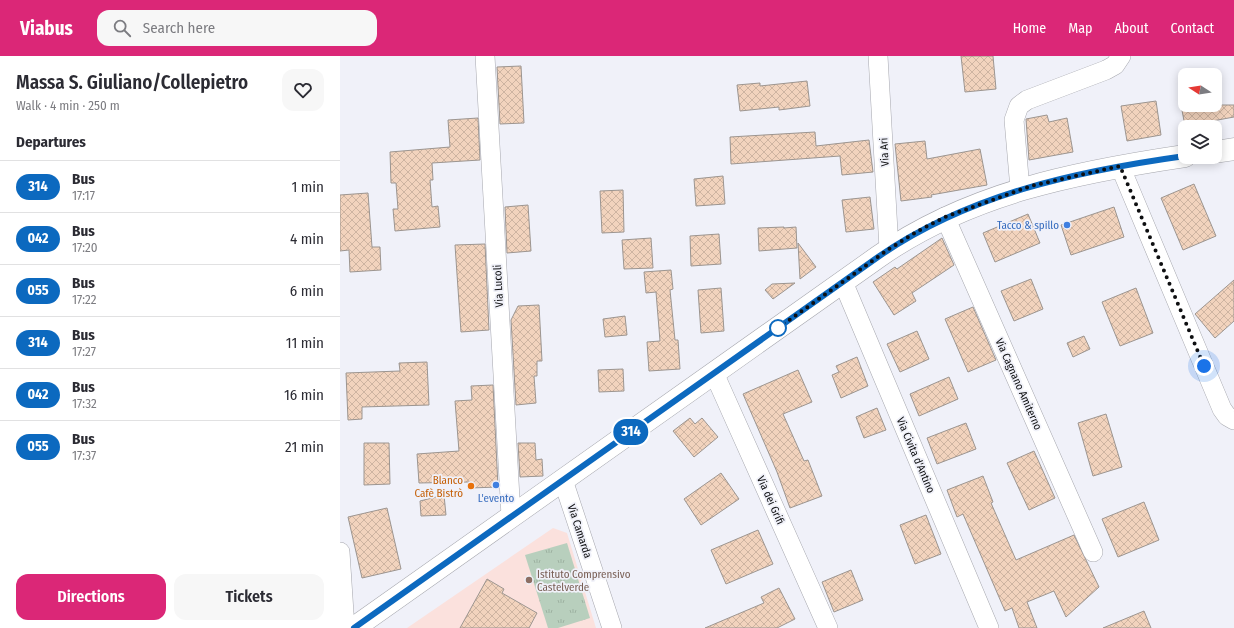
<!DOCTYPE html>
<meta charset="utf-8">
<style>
:root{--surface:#fff;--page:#f7f7f7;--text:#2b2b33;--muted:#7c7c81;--line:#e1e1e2;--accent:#db2777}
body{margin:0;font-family:"Fira Sans Condensed",sans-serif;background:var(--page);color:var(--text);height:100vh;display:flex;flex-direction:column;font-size:15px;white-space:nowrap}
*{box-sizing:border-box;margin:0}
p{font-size:13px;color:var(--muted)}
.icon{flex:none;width:22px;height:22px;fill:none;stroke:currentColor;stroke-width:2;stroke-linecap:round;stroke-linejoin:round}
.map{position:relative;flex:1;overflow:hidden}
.details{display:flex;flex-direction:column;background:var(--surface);width:340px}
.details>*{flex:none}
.badge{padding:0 8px;border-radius:13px;font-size:14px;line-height:26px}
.needle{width:26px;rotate:282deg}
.controls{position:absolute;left:838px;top:12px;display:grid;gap:8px}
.controls a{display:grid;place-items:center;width:44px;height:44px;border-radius:8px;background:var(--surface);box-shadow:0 2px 10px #0003;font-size:20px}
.you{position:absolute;width:20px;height:20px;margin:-10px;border:3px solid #fff;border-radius:50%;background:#1a73e8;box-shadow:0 0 0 6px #1a73e833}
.map>.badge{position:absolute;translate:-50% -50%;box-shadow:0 0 0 2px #fff}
h2{padding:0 16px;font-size:15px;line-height:36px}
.round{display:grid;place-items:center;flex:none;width:42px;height:42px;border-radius:12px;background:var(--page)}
.headline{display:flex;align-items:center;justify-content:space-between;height:68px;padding:0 16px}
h1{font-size:19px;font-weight:600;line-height:30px}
.cta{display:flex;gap:8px;margin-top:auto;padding:8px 16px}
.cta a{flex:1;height:46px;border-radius:12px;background:var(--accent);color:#fff;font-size:16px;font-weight:600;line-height:46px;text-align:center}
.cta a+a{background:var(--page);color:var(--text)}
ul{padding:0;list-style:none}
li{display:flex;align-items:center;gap:12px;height:52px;padding:0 16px;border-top:1px solid var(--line)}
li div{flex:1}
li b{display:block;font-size:15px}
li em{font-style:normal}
li .badge{min-width:44px;font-weight:700;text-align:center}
header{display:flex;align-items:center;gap:24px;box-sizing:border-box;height:56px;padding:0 20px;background:var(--accent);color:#fff}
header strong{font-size:19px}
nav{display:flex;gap:22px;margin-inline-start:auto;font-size:14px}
.search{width:280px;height:36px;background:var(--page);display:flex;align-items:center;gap:10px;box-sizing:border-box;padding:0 14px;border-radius:12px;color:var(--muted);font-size:15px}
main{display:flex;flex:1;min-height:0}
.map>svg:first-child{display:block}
.education{fill:#fbe1dd}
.grass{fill:url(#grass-tufts)}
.building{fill:url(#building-cross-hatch);stroke:#9c9590}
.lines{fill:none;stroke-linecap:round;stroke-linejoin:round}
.minor-casing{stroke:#a6a7ae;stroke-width:20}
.tertiary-casing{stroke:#a6a7ae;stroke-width:23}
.minor{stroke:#fff;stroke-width:19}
.tertiary{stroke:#fff;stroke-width:22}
.line-casing{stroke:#fff;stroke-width:9}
.line{stroke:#0c69bf;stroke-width:6}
.walk{stroke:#0e0f11;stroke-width:4;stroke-dasharray:0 7.2}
.shop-dot{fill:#3f7fe0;stroke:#f0f1f9;stroke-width:1.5}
.stop-dot{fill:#fff;stroke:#0c69bf;stroke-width:2}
.food-dot{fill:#e8710a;stroke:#f0f1f9;stroke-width:1.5}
.education-dot{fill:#8d6e63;stroke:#f0f1f9;stroke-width:1.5}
.labels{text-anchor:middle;stroke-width:3.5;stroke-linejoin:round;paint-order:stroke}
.street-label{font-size:11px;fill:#0e0f11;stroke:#f0f1f9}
.shop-label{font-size:11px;fill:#366cbe;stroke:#f0f1f9;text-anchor:end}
.food-label{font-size:11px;fill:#c56008;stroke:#f0f1f9;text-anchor:end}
.education-label{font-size:11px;fill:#785e54;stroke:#f0f1f9;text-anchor:start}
</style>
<header>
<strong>Viabus</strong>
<div class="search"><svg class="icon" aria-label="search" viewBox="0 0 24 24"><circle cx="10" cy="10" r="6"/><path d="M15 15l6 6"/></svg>Search here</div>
<nav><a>Home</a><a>Map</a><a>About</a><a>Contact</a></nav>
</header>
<main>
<section class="details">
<div class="headline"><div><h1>Massa S. Giuliano/Collepietro</h1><p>Walk · 4 min · 250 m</p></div><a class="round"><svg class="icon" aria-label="heart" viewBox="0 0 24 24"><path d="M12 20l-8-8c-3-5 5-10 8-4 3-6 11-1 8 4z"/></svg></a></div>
<h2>Departures</h2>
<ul>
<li><span class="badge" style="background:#0c69bf;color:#fff">314</span><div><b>Bus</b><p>17:17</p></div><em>1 min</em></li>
<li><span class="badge" style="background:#0c69bf;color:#fff">042</span><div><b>Bus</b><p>17:20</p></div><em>4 min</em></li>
<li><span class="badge" style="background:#0c69bf;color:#fff">055</span><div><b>Bus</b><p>17:22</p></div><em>6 min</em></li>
<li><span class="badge" style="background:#0c69bf;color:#fff">314</span><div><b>Bus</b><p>17:27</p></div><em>11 min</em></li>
<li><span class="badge" style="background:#0c69bf;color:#fff">042</span><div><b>Bus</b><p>17:32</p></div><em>16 min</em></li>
<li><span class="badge" style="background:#0c69bf;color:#fff">055</span><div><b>Bus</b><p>17:37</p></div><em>21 min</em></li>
</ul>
<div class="cta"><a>Directions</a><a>Tickets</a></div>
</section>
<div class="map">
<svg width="894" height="572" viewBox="0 0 894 572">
<defs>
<pattern id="grass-tufts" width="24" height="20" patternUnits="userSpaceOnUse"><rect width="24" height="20" fill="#b8cfbd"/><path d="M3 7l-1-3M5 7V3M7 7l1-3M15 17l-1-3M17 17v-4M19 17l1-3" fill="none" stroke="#9db1a1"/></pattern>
<pattern id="building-cross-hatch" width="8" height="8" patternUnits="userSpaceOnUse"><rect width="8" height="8" fill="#f2d3bd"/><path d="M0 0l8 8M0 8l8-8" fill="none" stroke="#ceb4a1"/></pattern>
</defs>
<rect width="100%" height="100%" fill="#f0f1f9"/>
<path class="education" d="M 213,472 L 227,477 L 256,572 L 67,572 Z"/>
<path class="grass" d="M 227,487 L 250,562 L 218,572 L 208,572 L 185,499 Z"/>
<g class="building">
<path d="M 621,0 L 653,0 L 656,33 L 625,36 Z"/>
<path d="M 181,10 L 184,67 L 160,68 L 157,11 Z"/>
<path d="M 467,25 L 470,50 L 439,54 L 439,51 L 400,55 L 397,29 L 420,27 L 420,30 Z"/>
<path d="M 816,45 L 821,79 L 787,85 L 781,50 Z"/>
<path d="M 841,49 L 894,49 L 894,61 L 845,70 Z"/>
<path d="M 707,59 L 709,66 L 727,62 L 733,96 L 689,104 L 686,63 Z"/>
<path d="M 138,62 L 140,104 L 92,107 L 93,124 L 90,124 L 92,151 L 98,150 L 100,171 L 55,175 L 53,153 L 58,153 L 56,127 L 51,127 L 50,96 L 110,91 L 108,64 Z"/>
<path d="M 475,76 L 476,90 L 529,84 L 533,116 L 502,119 L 500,100 L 391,108 L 390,81 Z"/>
<path d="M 585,85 L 587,103 L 640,93 L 647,129 L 591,139 L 592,141 L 561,145 L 555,88 Z"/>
<path d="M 383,120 L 385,148 L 356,150 L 354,123 Z"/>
<path d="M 854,128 L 876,180 L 843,194 L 821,142 Z"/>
<path d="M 283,134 L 284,176 L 262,177 L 260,135 Z"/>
<path d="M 28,137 L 32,191 L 40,191 L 41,214 L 10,216 L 9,194 L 0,195 L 0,139 Z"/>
<path d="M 530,141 L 534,173 L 506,176 L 502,144 Z"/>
<path d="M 188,149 L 191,195 L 167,197 L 165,151 Z"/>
<path d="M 774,151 L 784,181 L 731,199 L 721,169 Z"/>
<path d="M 688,158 L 700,187 L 655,206 L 643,177 Z"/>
<path d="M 444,171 L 444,172 L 456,171 L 457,192 L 419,195 L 418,172 Z"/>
<path d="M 379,178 L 381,208 L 351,210 L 350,180 Z"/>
<path d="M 311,182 L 313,212 L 284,213 L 282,184 Z"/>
<path d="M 602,182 L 614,209 L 572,237 L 576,245 L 554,259 L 533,226 L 555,211 L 557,213 Z"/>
<path d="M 458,187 L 476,211 L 460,223 Z"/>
<path d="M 145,188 L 149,274 L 121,276 L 115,189 Z"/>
<path d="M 331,214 L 333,233 L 330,234 L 335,284 L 338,284 L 340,313 L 309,315 L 307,286 L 320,285 L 316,236 L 306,237 L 304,216 Z"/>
<path d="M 691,223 L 703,253 L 674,265 L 661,235 Z"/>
<path d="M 894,224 L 894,265 L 875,282 L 855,258 Z"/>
<path d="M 455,227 L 433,243 L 425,234 L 432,228 Z"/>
<path d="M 381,232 L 384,275 L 361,277 L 358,234 Z"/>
<path d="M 796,232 L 813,277 L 780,290 L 762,246 Z"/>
<path d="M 199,249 L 202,305 L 197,305 L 197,320 L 194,320 L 196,347 L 176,349 L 171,264 L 178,250 Z"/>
<path d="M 633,251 L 656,304 L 628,316 L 605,263 Z"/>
<path d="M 285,260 L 287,279 L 265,281 L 263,263 Z"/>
<path d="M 577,275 L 589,303 L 560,316 L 547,288 Z"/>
<path d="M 744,280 L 750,293 L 733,301 L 727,287 Z"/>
<path d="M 517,301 L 528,330 L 501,342 L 492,319 L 499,316 L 496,310 Z"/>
<path d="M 87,306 L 89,349 L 22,351 L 22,363 L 8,364 L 6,317 L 60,315 L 59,307 Z"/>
<path d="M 283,313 L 284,335 L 259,336 L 258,314 Z"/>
<path d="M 458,314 L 472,346 L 443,358 L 464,405 L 468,404 L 482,440 L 450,452 L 437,416 L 403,338 Z"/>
<path d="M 609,321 L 618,343 L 579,360 L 570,338 Z"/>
<path d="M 153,329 L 158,431 L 130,432 L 129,426 L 79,427 L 77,398 L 119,395 L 115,345 L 132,344 L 131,330 Z"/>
<path d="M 537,352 L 546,374 L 524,382 L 516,361 Z"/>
<path d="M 766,358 L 782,411 L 753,420 L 738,367 Z"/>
<path d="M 350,362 L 355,368 L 362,362 L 378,381 L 354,401 L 333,375 Z"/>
<path d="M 626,367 L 636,393 L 597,408 L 587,382 Z"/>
<path d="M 24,387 L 49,387 L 50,428 L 24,429 Z"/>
<path d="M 178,387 L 195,387 L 196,404 L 202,403 L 203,420 L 180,421 Z"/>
<path d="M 694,395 L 715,442 L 689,454 L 667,407 Z"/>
<path d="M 381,417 L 399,443 L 361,469 L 344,443 Z"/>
<path d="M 643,420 L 653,446 L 651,447 L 676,504 L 734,479 L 759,531 L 726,561 L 714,535 L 687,546 L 697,572 L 679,572 L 672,552 L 665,555 L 623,458 L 617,461 L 607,434 Z"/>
<path d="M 104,439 L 106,459 L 81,460 L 80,445 Z"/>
<path d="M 804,446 L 819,484 L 778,501 L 762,463 Z"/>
<path d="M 47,452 L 61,513 L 22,522 L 8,461 Z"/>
<path d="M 586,459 L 601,498 L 575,508 L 560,469 Z"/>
<path d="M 418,474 L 433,508 L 386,528 L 371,494 Z"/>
<path d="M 511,514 L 523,544 L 494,556 L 482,526 Z"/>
<path d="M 147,523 L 164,533 L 162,537 L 197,557 L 189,572 L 120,572 Z"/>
<path d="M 439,532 L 455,563 L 437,572 L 365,572 L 424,547 L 421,541 Z"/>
<path d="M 804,555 L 811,572 L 763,572 Z"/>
</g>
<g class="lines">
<defs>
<g id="minor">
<path d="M 145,0 L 171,460"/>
<path d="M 538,0 L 549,193"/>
<path d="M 780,110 L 882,353 L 887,360 L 894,364"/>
<path d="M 680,133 L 674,64 L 679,50 L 687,44 L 766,14 L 775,9 L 781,0"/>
<path d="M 605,161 L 753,496"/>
<path d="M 503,226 L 649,572"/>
<path d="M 374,317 L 488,572"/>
<path d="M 223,424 L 272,572"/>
<path d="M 0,496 L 5,572"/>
</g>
<g id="tertiary">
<path d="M 875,96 L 894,93"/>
<path d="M 14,572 L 538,201 C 629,137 737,116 845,100"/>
</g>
</defs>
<use href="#minor" class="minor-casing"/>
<use href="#tertiary" class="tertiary-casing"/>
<use href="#minor" class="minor"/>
<use href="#tertiary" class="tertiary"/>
</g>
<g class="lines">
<defs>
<path id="line" d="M 14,572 L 538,201 C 629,138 737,115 845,100"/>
</defs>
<use href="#line" class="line-casing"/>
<use href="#line" class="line"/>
<path class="walk" d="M 438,272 L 549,193 L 578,175 L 605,161 L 691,130 L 780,110 L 864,310"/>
</g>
<g class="shop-dot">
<circle cx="727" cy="169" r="4"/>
<circle cx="156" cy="429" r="4"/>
</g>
<circle class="stop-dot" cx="438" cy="272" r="8"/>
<circle class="food-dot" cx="131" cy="430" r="4"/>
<circle class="education-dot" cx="189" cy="524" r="4"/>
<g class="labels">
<g class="street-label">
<text transform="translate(544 96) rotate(-93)" y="4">Via Ari</text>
<text transform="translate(158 230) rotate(-93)" y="4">Via Lucoli</text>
<text transform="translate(679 328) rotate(66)" y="4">Via Cagnano Amiterno</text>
<text transform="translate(576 399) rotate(67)" y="4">Via Civita d'Antino</text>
<text transform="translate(431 444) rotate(66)" y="4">Via dei Grifi</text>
<text transform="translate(240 475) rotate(72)" y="4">Via Camarda</text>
</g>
<g class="shop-label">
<text x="719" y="173">Tacco &amp; spillo</text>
<text x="156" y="446" text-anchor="middle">L'evento</text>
</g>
<g class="food-label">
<text x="123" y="428">Blanco<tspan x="123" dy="13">Cafè Bistrò</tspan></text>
</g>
<g class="education-label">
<text x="197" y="522">Istituto Comprensivo<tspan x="197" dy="13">Castelverde</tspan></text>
</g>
</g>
</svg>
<div class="controls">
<a><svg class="needle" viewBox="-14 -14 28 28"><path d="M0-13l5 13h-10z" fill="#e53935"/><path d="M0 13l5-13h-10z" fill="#7c7c81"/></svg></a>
<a><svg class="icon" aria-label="layers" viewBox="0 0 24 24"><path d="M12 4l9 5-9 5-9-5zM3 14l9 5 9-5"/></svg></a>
</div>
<div class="you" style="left:864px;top:310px"></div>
<b class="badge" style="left:291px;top:376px;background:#0c69bf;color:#fff">314</b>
</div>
</main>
